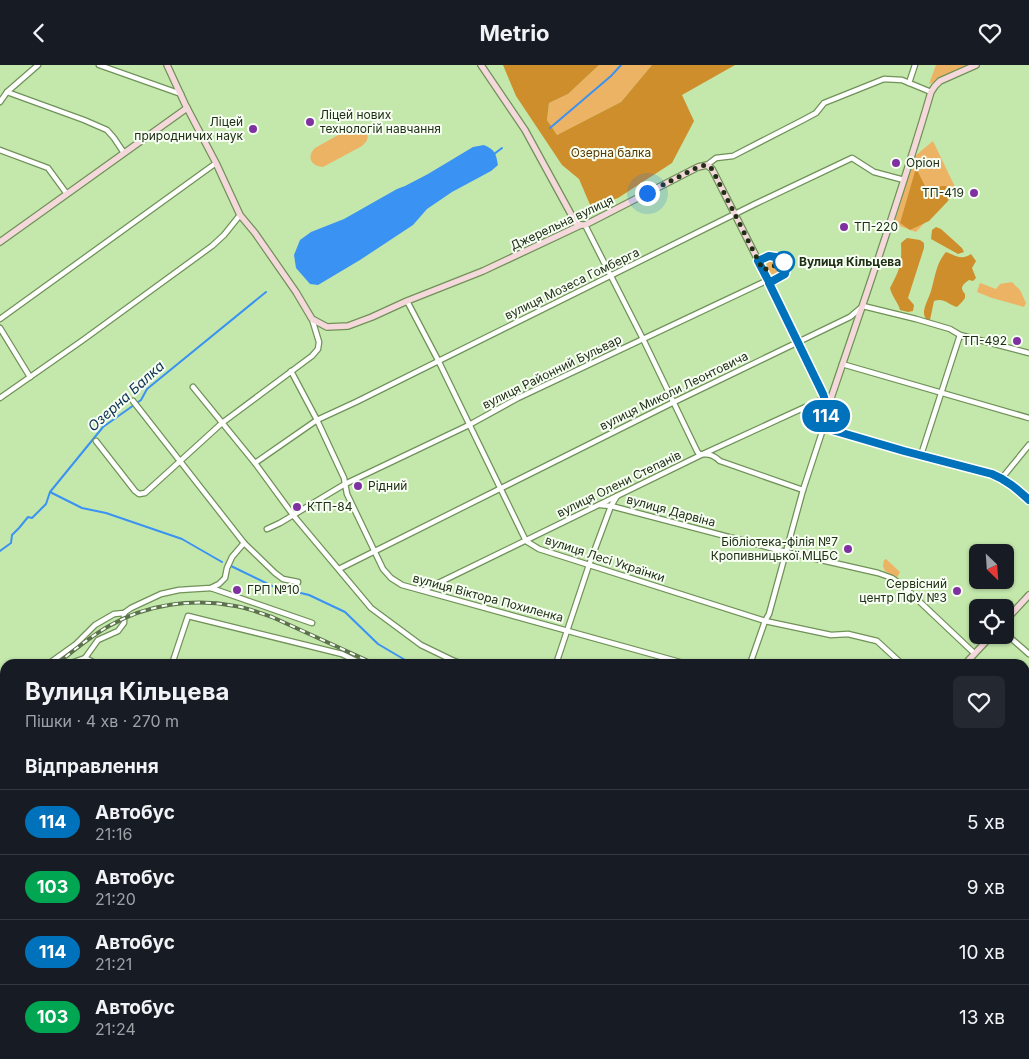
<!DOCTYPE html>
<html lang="uk">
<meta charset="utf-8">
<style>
:root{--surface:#171b24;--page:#242831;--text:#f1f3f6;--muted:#9ea1a6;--line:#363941}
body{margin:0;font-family:Inter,sans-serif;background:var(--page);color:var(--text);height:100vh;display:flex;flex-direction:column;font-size:19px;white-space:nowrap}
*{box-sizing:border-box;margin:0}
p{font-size:16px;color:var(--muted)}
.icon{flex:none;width:28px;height:28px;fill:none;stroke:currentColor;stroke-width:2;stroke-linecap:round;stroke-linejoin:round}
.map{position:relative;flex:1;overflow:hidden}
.drawer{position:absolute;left:0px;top:594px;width:1030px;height:401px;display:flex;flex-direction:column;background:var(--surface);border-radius:15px 15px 0 0;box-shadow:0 1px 4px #0004}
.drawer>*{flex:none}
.badge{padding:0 10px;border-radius:16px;font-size:18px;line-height:32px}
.needle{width:32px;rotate:155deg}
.fabs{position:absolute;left:969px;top:479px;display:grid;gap:10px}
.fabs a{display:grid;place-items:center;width:45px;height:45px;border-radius:8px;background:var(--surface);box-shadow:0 1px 4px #0004;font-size:25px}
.you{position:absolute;width:25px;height:25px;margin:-12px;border:4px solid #fff;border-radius:50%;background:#1a73e8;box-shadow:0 0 0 8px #1a73e833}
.map>.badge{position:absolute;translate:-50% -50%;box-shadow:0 0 0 2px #fff}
h2{padding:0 25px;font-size:19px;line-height:45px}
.round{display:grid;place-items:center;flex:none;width:52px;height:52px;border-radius:8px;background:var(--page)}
.head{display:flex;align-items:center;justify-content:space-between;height:85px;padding:0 25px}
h1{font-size:24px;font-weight:700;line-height:38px}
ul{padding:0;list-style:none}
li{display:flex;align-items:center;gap:15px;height:65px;padding:0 25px;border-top:1px solid var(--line)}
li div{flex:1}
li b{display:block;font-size:19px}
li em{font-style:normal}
li .badge{min-width:55px;font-weight:700;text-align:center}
header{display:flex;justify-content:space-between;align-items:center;height:65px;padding:0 25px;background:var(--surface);font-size:22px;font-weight:700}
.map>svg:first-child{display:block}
.green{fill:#edb364}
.forest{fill:#ce8e2c}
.water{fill:#3a92f2}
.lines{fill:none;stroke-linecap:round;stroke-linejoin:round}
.stream{stroke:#3a92f2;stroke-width:2}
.street-casing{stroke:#709158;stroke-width:7}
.secondary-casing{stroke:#709158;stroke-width:8}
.street{stroke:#fff;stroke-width:4.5}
.secondary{stroke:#f5d8db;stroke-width:5.5}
.rail-casing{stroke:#5c724d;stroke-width:4}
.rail{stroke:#f7fff3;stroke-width:2;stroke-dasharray:5.5;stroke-linecap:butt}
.line-casing{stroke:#fff;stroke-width:11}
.line{stroke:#0072bc;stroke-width:8}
.walk{stroke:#202e16;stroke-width:5;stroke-dasharray:0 9}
.poi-dot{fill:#7f31a2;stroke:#f7fff3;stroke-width:2}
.stop-dot{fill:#fff;stroke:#0072bc;stroke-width:2.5}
.labels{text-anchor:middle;stroke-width:4;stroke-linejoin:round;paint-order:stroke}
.poi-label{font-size:12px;fill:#202e16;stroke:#f7fff3;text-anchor:start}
.park-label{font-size:12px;fill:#593801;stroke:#f7fff3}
.street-label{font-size:12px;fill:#202e16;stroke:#f7fff3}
.stop-label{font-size:12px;font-weight:bold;fill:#202e16;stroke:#f7fff3;text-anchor:start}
.water-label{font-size:14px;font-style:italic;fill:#0e3156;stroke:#f7fff3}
</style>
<header><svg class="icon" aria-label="back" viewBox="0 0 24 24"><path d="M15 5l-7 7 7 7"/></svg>Metrio<svg class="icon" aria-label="heart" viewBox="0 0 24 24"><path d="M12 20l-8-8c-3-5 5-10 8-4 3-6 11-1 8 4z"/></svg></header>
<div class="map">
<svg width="1029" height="994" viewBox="0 0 1029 994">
<rect width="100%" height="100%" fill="#c4e8ac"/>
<g class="green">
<path d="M 599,0 L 652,0 L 621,37 L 557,70 L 547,55 L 549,38 L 568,29 Z"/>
<path d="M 936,0 L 969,0 L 929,19 Z"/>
<path d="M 357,60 L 365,63 C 369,71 369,75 362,81 L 323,102 C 311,101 306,92 315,83 L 354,61 Z"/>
<path d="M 933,76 L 956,124 L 916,167 L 894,159 L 915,91 Z"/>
<path d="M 774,193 L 779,194 L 783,203 L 781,209 L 776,211 L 770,208 L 766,201 L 768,196 Z"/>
<path d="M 1012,217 L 1020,225 L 1026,238 L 1024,242 L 992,233 L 977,227 L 980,218 L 996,224 L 1000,219 Z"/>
<path d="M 886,494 L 900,507 L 897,513 L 885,506 L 883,501 L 884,495 Z"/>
</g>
<g class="forest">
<path d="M 503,0 L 599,0 L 568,29 L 549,38 L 547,55 L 557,70 L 621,37 L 652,0 L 735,0 L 682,30 L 694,56 L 672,98 L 618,133 L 591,142 L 579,114 L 562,100 L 516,31 Z"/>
<path d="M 916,103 L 928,127 L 941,121 L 946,121 L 951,129 L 948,136 L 929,156 L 910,165 L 900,158 Z"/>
<path d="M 936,162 L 941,164 L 962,183 L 964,187 L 958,189 L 931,174 L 932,165 Z"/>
<path d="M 907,173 L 920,175 L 924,178 L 924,183 L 908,233 L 914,240 L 913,246 L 908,247 L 900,245 C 898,237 892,232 890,223 C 900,204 902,199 901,178 Z"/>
<path d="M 946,187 C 955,190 961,196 971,189 L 976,196 L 972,203 L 976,213 L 973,216 L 969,215 C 963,219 959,223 965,229 L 965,233 L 962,237 L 957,242 C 949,240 944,232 934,236 L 930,255 L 926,254 C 924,250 924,250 924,246 C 925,239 929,233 931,226 C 935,213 936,198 946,187 Z"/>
<path d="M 638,990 L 786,990 L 785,994 L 637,994 Z"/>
</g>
<path class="water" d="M 484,80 C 495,85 496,88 498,100 L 491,106 L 452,127 L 427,144 L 413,160 L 360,195 L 318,220 L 310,219 L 296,203 L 294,190 L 300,175 L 311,167 L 344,154 L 397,124 L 405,121 L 428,109 L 473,82 Z"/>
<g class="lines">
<g class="stream">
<path d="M 550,63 L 611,11 L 621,0"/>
<path d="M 494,89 L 502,83"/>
<path d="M 50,427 L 82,443 L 106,448 L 182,474 L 222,497"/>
<path d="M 0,486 L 11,478 L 12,470 L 19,463 L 28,452 L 32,453 L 46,439 L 50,427 L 103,362 L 141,335 L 147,324 L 266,227"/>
<path d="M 231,501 L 272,521 L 309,530 L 345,547 L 378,579 L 412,599"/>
</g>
<defs>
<g id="street">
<path d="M 99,0 L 181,29"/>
<path d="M 909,18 L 915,0"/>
<path d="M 7,27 L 84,55 L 107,65 L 114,73 L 124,88"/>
<path d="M 0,37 L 7,27 L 38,0"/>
<path d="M 0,85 L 48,103 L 67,129"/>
<path d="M 707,100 L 716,93 L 733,91 L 803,55 L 816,48 L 824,38 L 884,14 L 902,15 L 931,27"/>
<path d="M 585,160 L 643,274 L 697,386 L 699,389 C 709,389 712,389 720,396 L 803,425"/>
<path d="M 407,236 L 438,295 L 526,476 L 539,484 L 765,556 L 831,570 L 848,569 L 877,576 L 902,599"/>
<path d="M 0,254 L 216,98"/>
<path d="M 0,263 L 30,312"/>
<path d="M 842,299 L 1029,353"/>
<path d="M 291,306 L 317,355 L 344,413 L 347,429 L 383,504 L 391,513 L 402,520 L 687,599"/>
<path d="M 193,322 L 255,398 L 293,450 L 371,543 L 421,580 L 452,595 L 463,599"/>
<path d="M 0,333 L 83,275 L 212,181 L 224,170 L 240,150"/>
<path d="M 133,336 L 244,478 L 275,508 L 283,514 L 298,517"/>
<path d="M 96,376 L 135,426 L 139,429 L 145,428 L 222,358 L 312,291 L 318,284 L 319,277 L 312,254"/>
<path d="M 921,390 L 960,270"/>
<path d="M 255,398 L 317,355 L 356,337 L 755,139 L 852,93 L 874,107 L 904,115"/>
<path d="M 1002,413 L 1029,380"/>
<path d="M 600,440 L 611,441 L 786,487 L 878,508 L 892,513 L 902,520 L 974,588"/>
<path d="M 267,464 L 280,458 L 345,419 L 469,360 L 518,333 L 768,215"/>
<path d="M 339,504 L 674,337 L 850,252 L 863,241 L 916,254 L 950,264 L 960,270 L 1029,288"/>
<path d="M 211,523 L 312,558"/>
<path d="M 424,525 L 703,389 L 825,333"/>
<path d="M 1005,568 L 1029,589"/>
<path d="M 85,593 L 93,597 L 100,599"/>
<path d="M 48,599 L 76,579 L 95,560 L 114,549 L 124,548 L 131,543 L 161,529 L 179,525 L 211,523 L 219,519 L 225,513 L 227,503 L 232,492 L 244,478"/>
<path d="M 68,599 L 85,593 L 98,575 L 118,566 L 124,558 L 124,548"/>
<path d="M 172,599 L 188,551 L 342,589 L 362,599"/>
<path d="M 556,599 L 589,500 L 611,441 L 617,431"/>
<path d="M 750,599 L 765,556 L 769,549 L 803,425 L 826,355"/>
<path d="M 0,629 L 5,627"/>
<path d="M 0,643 L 5,641"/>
<path d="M 0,715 L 5,716"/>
<path d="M 0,781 L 5,782"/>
<path d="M 0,850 L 5,851"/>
<path d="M 0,987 L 5,988"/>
<path d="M 13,990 L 29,994"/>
<path d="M 268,990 L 270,994"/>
<path d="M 560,990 L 575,994"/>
<path d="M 46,994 L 47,990"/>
<path d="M 432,994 L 433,990"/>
</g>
<g id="secondary">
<path d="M 167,0 L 185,39 L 216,98 L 240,150 L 255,168 L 296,227 L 312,254 L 327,262 L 348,261 L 372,252 L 407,236 L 483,206 L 581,160 L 585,160 L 698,102 L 707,100 L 712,104 L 768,215 L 823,329 C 829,344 820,361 839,367 L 992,409 C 1007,415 1017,424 1029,435"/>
<path d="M 481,0 L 525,65 L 572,151 L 576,158 L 581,160"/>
<path d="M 0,177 L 187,43"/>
<path d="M 828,342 C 863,238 900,134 931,27 L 935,21 L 940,16 L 976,0"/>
<path d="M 1005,556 L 1029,530"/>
<path d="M 965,599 L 992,570"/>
<path d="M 0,918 L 5,919"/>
<path d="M 280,990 L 296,994"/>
<path d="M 624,994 L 626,990"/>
</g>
</defs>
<use href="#street" class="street-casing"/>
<use href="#secondary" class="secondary-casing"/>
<use href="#street" class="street"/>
<use href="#secondary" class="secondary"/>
<defs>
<g id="rail">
<path d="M 57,599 C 74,585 91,571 109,561 C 147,539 193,533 235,541 C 248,543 260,548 272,552 L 375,599"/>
<path d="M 0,634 L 5,632"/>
<path d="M 1025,797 L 1029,795"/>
<path d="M 1025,809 L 1029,808"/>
<path d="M 1025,846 L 1029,848"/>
<path d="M 1025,889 L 1029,892"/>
</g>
</defs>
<use href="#rail" class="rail-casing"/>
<use href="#rail" class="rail"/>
</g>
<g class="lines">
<defs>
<path id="line" d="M 768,215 L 758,196 L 769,191 L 782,193 L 786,204 L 785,209 L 769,218 L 823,329 C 828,341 823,355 832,365 L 904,386 L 992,409 C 1007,415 1017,424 1029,435"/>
</defs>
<use href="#line" class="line-casing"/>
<use href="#line" class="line"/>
<path class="walk" d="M 647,128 L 698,102 L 706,100 L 712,104 L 763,205 L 784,197"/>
</g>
<g class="poi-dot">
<circle cx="310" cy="57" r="5"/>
<circle cx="253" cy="64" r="5"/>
<circle cx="896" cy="98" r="5"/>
<circle cx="974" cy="128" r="5"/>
<circle cx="844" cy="162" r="5"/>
<circle cx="1017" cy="276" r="5"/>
<circle cx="358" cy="421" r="5"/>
<circle cx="297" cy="442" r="5"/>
<circle cx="848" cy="484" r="5"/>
<circle cx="237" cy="525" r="5"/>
<circle cx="957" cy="526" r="5"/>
</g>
<circle class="stop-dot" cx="784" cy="197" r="10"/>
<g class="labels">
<g class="poi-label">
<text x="320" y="54">Ліцей нових<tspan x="320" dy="14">технологій навчання</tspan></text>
<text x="243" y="61" text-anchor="end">Ліцей<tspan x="243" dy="14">природничих наук</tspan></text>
<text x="906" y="102">Оріон</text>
<text x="964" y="132" text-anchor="end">ТП-419</text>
<text x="854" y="166">ТП-220</text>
<text x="1007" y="280" text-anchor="end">ТП-492</text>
<text x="368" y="425">Рідний</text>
<text x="307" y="446">КТП-84</text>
<text x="838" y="481" text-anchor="end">Бібліотека-філія №7<tspan x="838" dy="14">Кропивницької МЦБС</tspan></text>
<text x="947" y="523" text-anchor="end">Сервісний<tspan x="947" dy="14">центр ПФУ №3</tspan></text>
<text x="247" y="529">ГРП №10</text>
</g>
<g class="park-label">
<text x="611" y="92">Озерна балка</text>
</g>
<g class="street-label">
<text transform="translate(562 158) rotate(-25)" y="4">Джерельна вулиця</text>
<text transform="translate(572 219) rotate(-26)" y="4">вулиця Мозеса Гомберга</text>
<text transform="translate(552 307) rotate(-26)" y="4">вулиця Районний Бульвар</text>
<text transform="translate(674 326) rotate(-26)" y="4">вулиця Миколи Леонтовича</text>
<text transform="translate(619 419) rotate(-26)" y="4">вулиця Олени Степанів</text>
<text transform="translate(671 446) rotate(15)" y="4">вулиця Дарвіна</text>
<text transform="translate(605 494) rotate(18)" y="4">вулиця Лесі Українки</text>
<text transform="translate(488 533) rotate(15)" y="4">вулиця Віктора Похиленка</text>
</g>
<g class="stop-label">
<text x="799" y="201">Вулиця Кільцева</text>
</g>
<g class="water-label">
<text transform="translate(126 331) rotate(-42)" y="5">Озерна Балка</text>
</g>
</g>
</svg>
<div class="fabs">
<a><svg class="needle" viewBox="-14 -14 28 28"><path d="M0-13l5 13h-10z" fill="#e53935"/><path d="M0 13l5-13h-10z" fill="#9ea1a6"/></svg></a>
<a><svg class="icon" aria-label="locate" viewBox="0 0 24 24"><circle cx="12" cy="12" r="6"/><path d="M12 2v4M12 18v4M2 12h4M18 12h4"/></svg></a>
</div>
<div class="you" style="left:647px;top:128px"></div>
<b class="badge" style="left:826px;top:351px;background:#0072bc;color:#fff">114</b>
<section class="drawer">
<div class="head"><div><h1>Вулиця Кільцева</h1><p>Пішки · 4 хв · 270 m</p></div><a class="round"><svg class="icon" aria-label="heart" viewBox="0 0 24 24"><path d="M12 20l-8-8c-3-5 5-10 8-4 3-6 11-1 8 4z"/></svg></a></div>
<h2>Відправлення</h2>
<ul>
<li><span class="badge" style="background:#0072bc;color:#fff">114</span><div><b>Автобус</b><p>21:16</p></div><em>5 хв</em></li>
<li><span class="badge" style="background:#00a651;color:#fff">103</span><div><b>Автобус</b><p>21:20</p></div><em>9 хв</em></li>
<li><span class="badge" style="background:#0072bc;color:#fff">114</span><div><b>Автобус</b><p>21:21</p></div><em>10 хв</em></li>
<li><span class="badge" style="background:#00a651;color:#fff">103</span><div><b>Автобус</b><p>21:24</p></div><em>13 хв</em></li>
</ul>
</section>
</div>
